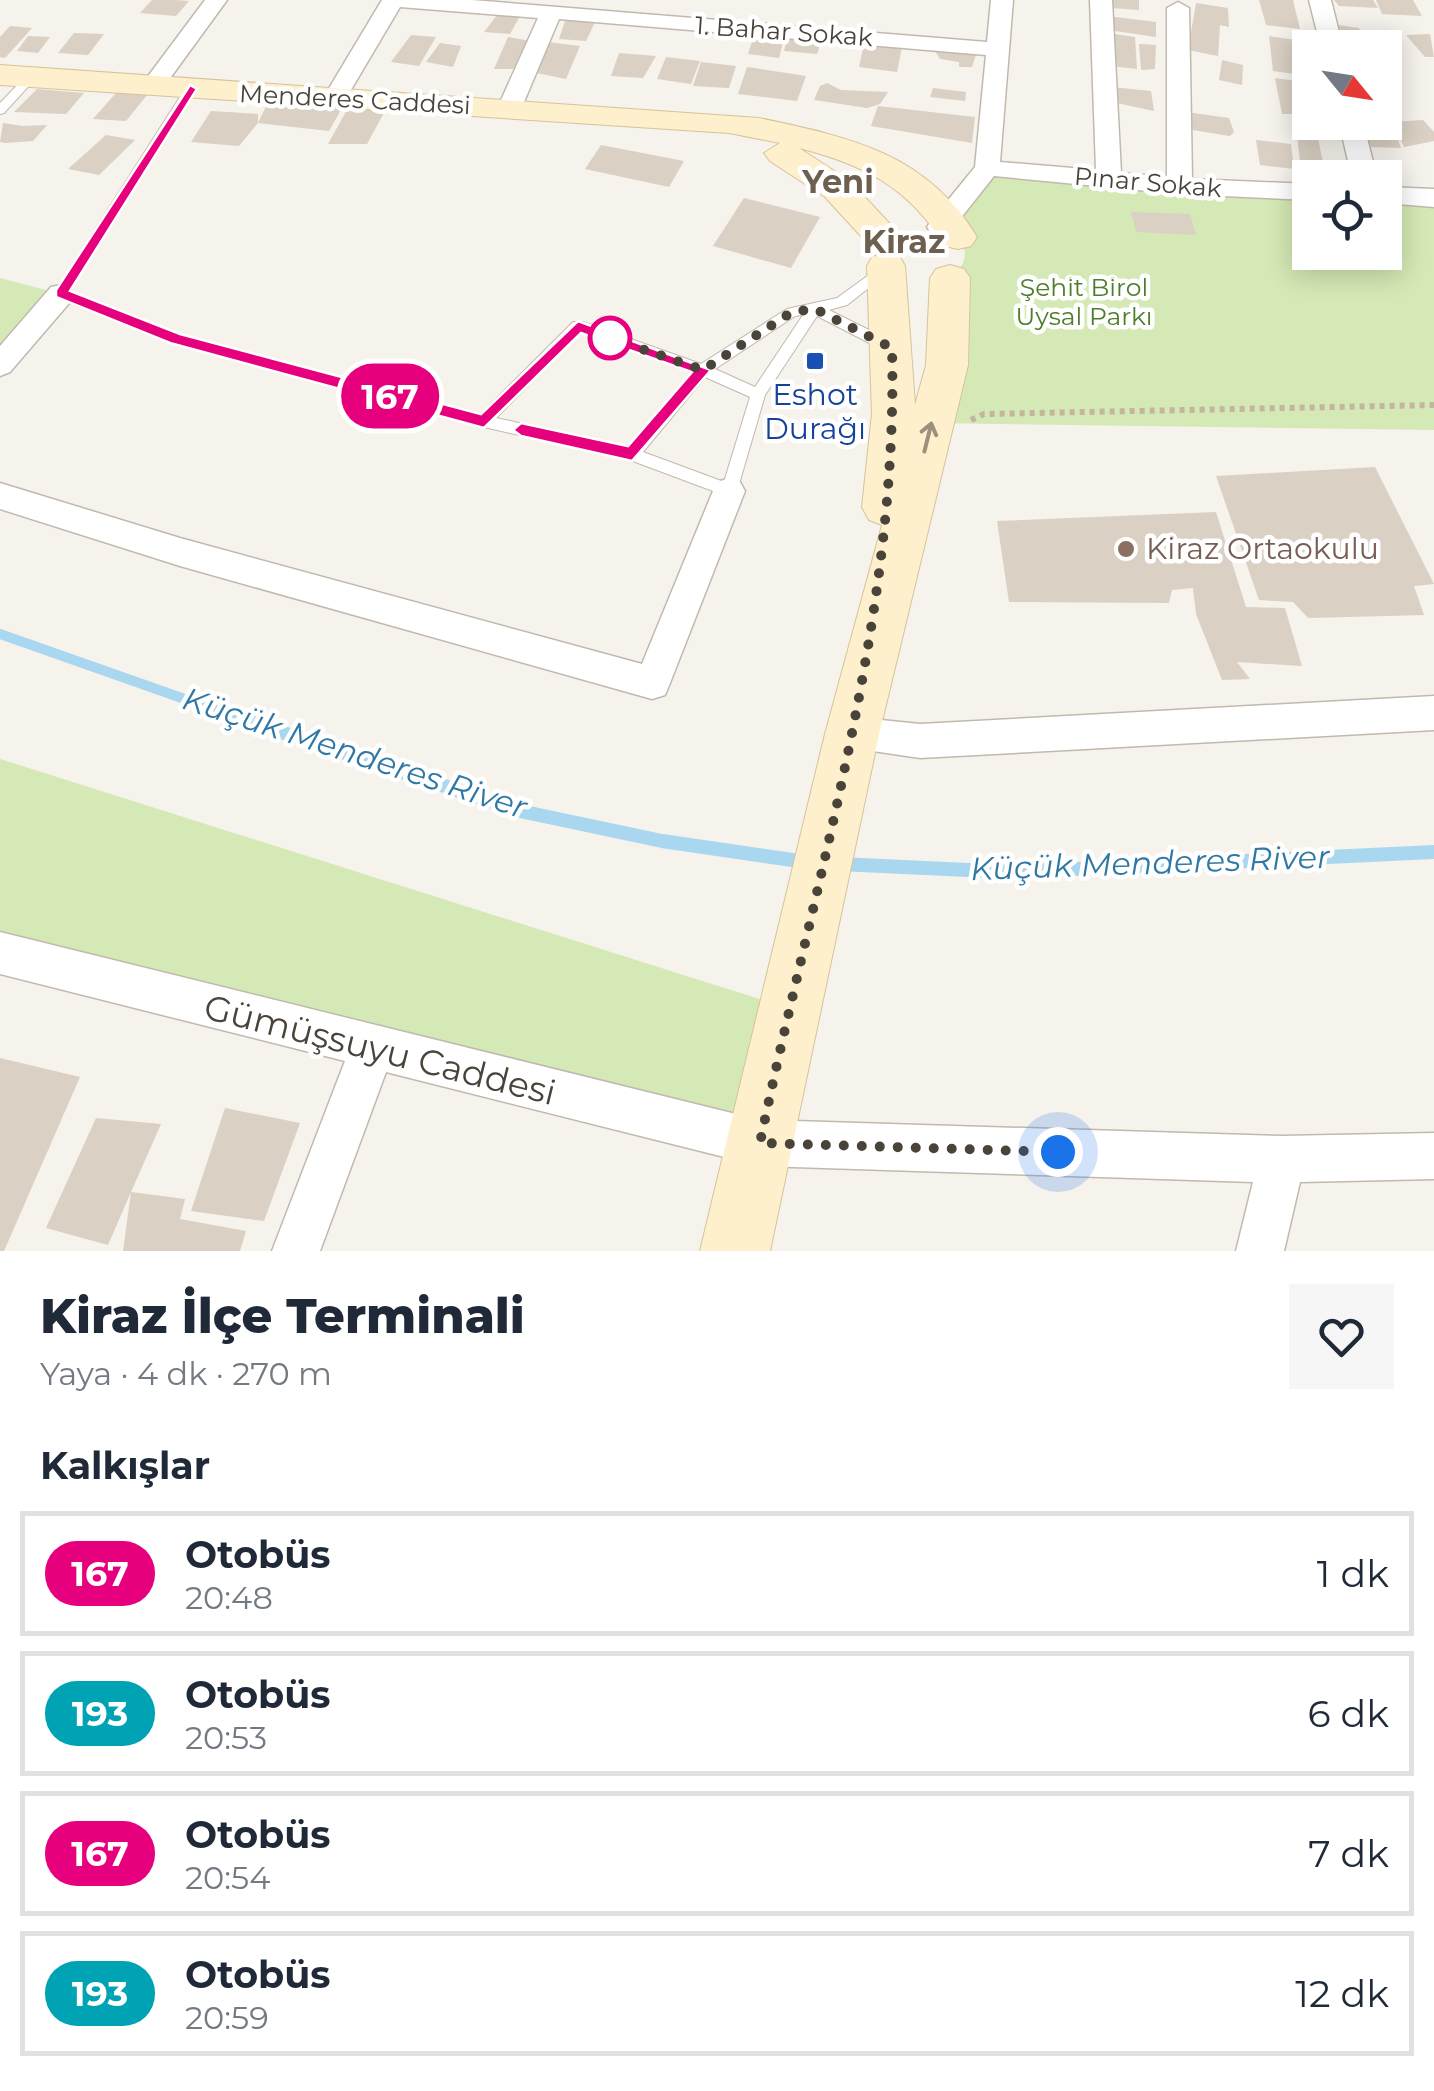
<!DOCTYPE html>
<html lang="tr">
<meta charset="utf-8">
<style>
:root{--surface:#fff;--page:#f6f6f7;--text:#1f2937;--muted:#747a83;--line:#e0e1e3}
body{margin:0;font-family:Montserrat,sans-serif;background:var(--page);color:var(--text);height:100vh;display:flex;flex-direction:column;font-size:38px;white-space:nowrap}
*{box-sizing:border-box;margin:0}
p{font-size:32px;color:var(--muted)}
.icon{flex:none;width:55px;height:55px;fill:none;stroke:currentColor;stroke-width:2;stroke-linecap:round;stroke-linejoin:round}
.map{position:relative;height:1251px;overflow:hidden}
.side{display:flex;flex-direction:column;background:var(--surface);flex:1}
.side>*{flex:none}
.badge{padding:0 20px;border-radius:32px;font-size:35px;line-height:65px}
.needle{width:65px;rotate:120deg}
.fabs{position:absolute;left:1292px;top:30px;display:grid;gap:20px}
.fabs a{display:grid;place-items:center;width:110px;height:110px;border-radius:0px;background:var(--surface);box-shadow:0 5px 25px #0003;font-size:50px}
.you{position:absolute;width:50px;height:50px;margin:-25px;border:8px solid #fff;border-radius:50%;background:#1a73e8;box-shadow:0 0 0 15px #1a73e833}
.map>.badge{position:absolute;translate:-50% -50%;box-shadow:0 0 0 5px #fff}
h2{padding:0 40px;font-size:38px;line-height:90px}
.round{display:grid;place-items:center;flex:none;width:105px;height:105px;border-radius:0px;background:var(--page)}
.head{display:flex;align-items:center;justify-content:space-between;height:170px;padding:0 40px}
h1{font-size:48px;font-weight:800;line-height:75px}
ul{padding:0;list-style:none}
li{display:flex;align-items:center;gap:30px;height:125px;margin:0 20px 15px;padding:0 20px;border:5px solid var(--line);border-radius:0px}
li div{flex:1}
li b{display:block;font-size:38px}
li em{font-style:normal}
li .badge{min-width:110px;font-weight:700;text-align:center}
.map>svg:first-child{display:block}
.green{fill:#d4e9b5}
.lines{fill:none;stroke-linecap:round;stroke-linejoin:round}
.stream-far1{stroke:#aad7f0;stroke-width:10}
.stream{stroke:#aad7f0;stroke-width:14}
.building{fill:#dad0c4}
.lane-casing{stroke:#c1b9ae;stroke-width:2}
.street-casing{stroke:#c1b9ae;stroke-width:3}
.secondary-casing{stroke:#d5c39c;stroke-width:2}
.path{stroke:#c3b59f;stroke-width:6;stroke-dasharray:5 5;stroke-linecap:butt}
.lane{fill:#fff;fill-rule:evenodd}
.street{fill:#fff;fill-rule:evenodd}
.secondary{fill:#fef0cd;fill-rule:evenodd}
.oneway{stroke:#9b917c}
.line{fill:#e6007e;stroke:#fff;stroke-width:2.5}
.walk{stroke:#4a4339;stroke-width:10;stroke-dasharray:0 18}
.stop-dot{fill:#fff;stroke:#e6007e;stroke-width:5}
.transit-dot{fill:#1a4fb4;stroke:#fff;stroke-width:4}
.education-dot{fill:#8d6e63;stroke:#fff;stroke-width:4}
.labels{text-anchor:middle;stroke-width:9;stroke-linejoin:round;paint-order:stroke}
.far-street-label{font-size:25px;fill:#4a4339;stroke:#fff}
.far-park-label{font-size:25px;fill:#4e7d2b;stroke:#fff}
.transit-label{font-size:30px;fill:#164399;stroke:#fff}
.education-label{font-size:30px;fill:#785e54;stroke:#fff;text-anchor:start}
.far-district-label{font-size:32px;font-weight:bold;fill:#6d6050;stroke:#fff}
.water-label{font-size:32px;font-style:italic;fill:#2f78a6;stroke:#fff}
.near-street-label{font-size:35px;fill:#4a4339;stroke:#fff}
</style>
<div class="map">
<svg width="1434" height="1251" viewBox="0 0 1434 1251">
<rect width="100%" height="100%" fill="#f6f2ec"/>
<g class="green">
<path d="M 987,168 L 1310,192 L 1310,252 L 1385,252 L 1385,195 L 1434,199 L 1434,430 L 932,423 L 950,278 C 978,255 960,243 949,215 Z"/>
<path d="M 0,278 L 61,294 L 0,365 Z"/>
<path d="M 0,759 L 788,1008 L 760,1143 L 0,953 Z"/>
</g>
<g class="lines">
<path class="stream-far1" d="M 0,634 L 230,715"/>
<g class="stream">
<path d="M 223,713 L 520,811 L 662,841 L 806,862"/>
<path d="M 839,864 L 1011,872 L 1434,852"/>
</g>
</g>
<g class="building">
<path d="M 152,0 L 175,0 L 189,1 L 176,16 L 140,13 Z"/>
<path d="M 1111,0 L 1139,0 L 1139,10 L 1111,8 Z"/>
<path d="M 1259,0 L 1293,0 L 1300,29 L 1266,25 Z"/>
<path d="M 1334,0 L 1373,0 L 1378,8 L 1339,6 Z"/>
<path d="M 1376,0 L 1413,0 L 1422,16 L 1382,14 Z"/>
<path d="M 1196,3 L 1228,8 L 1229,27 L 1220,25 L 1218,56 L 1188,50 Z"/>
<path d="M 497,15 L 520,16 L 510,34 L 484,32 Z"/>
<path d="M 1108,16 L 1156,22 L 1156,37 L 1108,30 Z"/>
<path d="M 566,18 L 596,20 L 586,41 L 559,39 Z"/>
<path d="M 1339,25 L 1359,28 L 1366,48 L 1343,48 Z"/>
<path d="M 10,26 L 32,28 L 5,58 L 0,57 L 0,37 Z"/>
<path d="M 755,32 L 785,35 L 779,58 L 748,54 Z"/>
<path d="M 74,33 L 104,34 L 88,55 L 58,53 Z"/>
<path d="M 1108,33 L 1135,37 L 1137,69 L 1110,66 Z"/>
<path d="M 1430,34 L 1434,57 L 1425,57 L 1406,35 Z"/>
<path d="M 411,35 L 436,37 L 419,66 L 391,62 Z"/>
<path d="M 788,35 L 822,39 L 817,54 L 784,51 Z"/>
<path d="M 28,36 L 50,37 L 38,53 L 17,51 Z"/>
<path d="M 1269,36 L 1303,41 L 1309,76 L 1273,71 Z"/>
<path d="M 508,37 L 531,41 L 520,69 L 494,69 Z"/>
<path d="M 548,42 L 580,46 L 566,79 L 532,72 Z"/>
<path d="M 440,43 L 461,46 L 453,67 L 426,62 Z"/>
<path d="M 864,44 L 902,47 L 897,72 L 859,67 Z"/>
<path d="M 1139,44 L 1156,45 L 1155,69 L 1141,70 Z"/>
<path d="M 934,49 L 977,52 L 972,67 L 959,67 L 959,62 L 940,59 Z"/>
<path d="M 619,53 L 656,56 L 643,78 L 611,76 Z"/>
<path d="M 666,57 L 700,61 L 691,84 L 657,79 Z"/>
<path d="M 1222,60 L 1243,65 L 1242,85 L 1219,80 Z"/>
<path d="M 701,62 L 736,66 L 729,88 L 693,86 Z"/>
<path d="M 747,67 L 806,76 L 797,101 L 738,94 Z"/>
<path d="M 1275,78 L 1310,83 L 1310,114 L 1282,114 Z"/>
<path d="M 827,83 L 841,90 L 888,92 L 880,104 L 867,108 L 814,100 L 820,86 Z"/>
<path d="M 1111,87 L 1151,91 L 1154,111 L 1112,102 Z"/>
<path d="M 933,88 L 966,92 L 965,101 L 930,97 Z"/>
<path d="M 37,89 L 84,93 L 66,114 L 14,112 Z"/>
<path d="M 116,93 L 147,95 L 126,121 L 93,119 Z"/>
<path d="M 268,102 L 342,108 L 329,131 L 258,123 Z"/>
<path d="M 878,106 L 975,117 L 972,143 L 871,126 Z"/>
<path d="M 348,108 L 386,109 L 367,144 L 328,144 Z"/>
<path d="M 211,111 L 258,114 L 258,123 L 239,146 L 191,142 Z"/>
<path d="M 1186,112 L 1229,118 L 1234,132 L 1230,136 L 1186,129 Z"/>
<path d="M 1423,120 L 1434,132 L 1434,141 L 1404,147 L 1393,122 Z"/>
<path d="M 3,123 L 23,126 L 47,125 L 33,141 L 5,143 L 0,142 Z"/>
<path d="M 1363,128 L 1394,129 L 1401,148 L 1371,147 Z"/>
<path d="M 106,135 L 135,140 L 99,175 L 68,169 Z"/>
<path d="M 1297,137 L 1318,138 L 1325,172 L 1301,170 Z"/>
<path d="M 1256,140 L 1291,144 L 1294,169 L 1260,165 Z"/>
<path d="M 601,145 L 684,161 L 669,187 L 585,169 Z"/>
<path d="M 744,198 L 820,217 L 791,268 L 713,246 Z"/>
<path d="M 1131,212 L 1190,214 L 1196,235 L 1136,232 Z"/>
<path d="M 1375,467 L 1434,584 L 1414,586 L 1424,615 L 1308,618 L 1293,602 L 1259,600 L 1216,476 Z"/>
<path d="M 1216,512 L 1246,607 L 1285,608 L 1302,666 L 1237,662 L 1250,679 L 1222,680 L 1196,614 L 1193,588 L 1172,590 L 1169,603 L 1009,602 L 997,521 Z"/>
<path d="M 0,1058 L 80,1077 L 4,1251 L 0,1251 Z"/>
<path d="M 225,1108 L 300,1123 L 264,1221 L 191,1211 Z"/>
<path d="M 96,1118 L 161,1124 L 131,1192 L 185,1199 L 180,1219 L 246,1231 L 240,1251 L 123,1251 L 131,1192 L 108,1245 L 46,1228 Z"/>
</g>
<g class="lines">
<defs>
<g id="lane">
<path d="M 26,76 L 36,78 L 4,113 L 0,114 L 0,103 Z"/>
<path d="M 191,86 L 197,89 L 69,292 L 180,335 L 481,414 L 573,322 L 583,322 L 701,364 L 787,309 L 837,298 L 884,264 L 889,266 L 889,272 L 847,305 L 829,310 L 893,342 L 895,346 L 893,350 L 883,350 L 817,316 L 765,395 L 737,491 L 729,497 L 630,460 L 484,427 L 171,343 L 56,297 L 56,291 L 185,89 ZM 803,315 L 755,387 L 715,369 L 795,316 ZM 580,332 L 693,372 L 629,447 L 496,418 ZM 705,377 L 750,397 L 724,482 L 643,452 Z"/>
</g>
<g id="street">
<path d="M 205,0 L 227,0 L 160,92 L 144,92 L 140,87 Z"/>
<path d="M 382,0 L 472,0 L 987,42 L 991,0 L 1013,0 L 1000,162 L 1096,170 L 1090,0 L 1112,0 L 1121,173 L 1167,177 L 1167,8 L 1178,2 L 1189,8 L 1192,179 L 1310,184 L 1310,200 L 1180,194 L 994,176 L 949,233 L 931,233 L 927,227 L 931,221 L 975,167 L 986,55 L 559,19 L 521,109 L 509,116 L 497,109 L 538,18 L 400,7 L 342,105 L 326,105 L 322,100 Z"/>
<path d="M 1309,0 L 1331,0 L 1343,48 L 1321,48 Z"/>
<path d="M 1339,122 L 1363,122 L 1377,178 L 1352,178 Z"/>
<path d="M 1385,187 L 1434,189 L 1434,207 L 1385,203 Z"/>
<path d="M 61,285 L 75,294 L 71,301 L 10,372 L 0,376 L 0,346 L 51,287 Z"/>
<path d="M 729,478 L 740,482 L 745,491 L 670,683 L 665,695 L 652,699 L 180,566 L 0,509 L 0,483 L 180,538 L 642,664 L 713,491 L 718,482 Z"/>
<path d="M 1434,696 L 1434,730 L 920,758 L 839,746 L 833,734 L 839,722 L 852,717 L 920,724 Z"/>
<path d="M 0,932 L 760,1120 L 1282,1136 L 1434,1133 L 1434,1179 L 1300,1182 L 1284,1251 L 1236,1251 L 1253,1182 L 760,1166 L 386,1072 L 320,1251 L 272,1251 L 345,1061 L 0,974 Z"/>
</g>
<g id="secondary">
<path d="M 0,65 L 759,118 C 849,137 927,153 977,237 L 971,246 L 958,249 L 945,246 C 908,187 865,165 799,148 L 850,181 L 902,237 L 896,246 L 883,249 L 870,246 L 825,197 L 770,161 L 764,153 L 780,143 L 729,133 L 0,85 Z"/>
<path d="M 886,253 L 900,257 L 905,266 L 915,405 L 926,365 L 930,278 L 936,269 L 950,265 L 964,269 L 970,278 L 968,365 L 879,734 L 770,1251 L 700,1251 L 825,734 L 882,525 L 869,520 L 862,507 L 872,414 L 867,266 L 872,257 Z"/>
</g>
</defs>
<use href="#lane" class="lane-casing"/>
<use href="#street" class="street-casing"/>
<use href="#secondary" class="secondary-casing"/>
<path class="path" d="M 971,420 L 984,414 L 1434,405"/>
<use href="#lane" class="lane"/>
<use href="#street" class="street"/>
<use href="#secondary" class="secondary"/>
</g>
<defs><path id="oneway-shaft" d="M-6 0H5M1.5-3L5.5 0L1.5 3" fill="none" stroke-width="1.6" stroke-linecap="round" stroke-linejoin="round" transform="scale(2.5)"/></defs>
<use class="oneway" href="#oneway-shaft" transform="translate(928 437) rotate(-76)"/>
<path class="line" d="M 190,85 L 197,89 L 70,291 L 180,334 L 481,414 L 578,321 L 711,370 L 632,461 L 521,436 L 513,430 L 521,423 L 628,446 L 692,372 L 581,333 L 484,428 L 170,343 L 56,297 L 56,290 Z"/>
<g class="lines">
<path class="walk" d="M 610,338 L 703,370 L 792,312 L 815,309 L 892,348 C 899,618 814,881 760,1143 L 1058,1152"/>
</g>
<circle class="stop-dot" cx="610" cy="338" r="20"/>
<rect class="transit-dot" x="805" y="351" width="20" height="20" rx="5"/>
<circle class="education-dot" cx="1126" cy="549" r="10"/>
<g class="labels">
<g class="far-street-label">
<text transform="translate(784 31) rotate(4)" y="9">1. Bahar Sokak</text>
<text transform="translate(355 99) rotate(3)" y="9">Menderes Caddesi</text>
<text transform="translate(1148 182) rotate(5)" y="9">Pınar Sokak</text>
</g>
<g class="far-park-label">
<text x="1084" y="296">Şehit Birol<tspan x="1084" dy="29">Uysal Parkı</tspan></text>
</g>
<g class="transit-label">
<text x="815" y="405">Eshot<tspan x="815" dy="34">Durağı</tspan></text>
</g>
<g class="education-label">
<text x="1146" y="559">Kiraz Ortaokulu</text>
</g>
<g class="far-district-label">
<text x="838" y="193">Yeni</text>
<text x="904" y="253">Kiraz</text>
</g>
<g class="water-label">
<text transform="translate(355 753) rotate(18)" y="11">Küçük Menderes River</text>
<text transform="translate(1150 863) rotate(-2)" y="11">Küçük Menderes River</text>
</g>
<g class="near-street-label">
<text transform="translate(380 1050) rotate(14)" y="12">Gümüşsuyu Caddesi</text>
</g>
</g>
</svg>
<div class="fabs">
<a><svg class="needle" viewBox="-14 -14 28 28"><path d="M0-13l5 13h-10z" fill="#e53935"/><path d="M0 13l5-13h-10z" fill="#747a83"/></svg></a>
<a><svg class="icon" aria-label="locate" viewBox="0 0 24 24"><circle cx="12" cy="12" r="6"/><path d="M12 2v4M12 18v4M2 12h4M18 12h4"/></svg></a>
</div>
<div class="you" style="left:1058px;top:1152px"></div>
<b class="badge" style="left:390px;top:396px;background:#e6007e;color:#fff">167</b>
</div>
<section class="side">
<div class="head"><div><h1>Kiraz İlçe Terminali</h1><p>Yaya · 4 dk · 270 m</p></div><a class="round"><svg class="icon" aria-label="heart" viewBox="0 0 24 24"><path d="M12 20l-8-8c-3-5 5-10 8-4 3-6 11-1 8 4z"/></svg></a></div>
<h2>Kalkışlar</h2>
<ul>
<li><span class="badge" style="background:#e6007e;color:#fff">167</span><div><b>Otobüs</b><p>20:48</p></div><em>1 dk</em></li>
<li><span class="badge" style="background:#00a3b4;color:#fff">193</span><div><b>Otobüs</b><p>20:53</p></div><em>6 dk</em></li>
<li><span class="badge" style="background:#e6007e;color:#fff">167</span><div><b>Otobüs</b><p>20:54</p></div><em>7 dk</em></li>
<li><span class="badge" style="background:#00a3b4;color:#fff">193</span><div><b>Otobüs</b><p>20:59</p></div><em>12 dk</em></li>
</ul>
</section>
